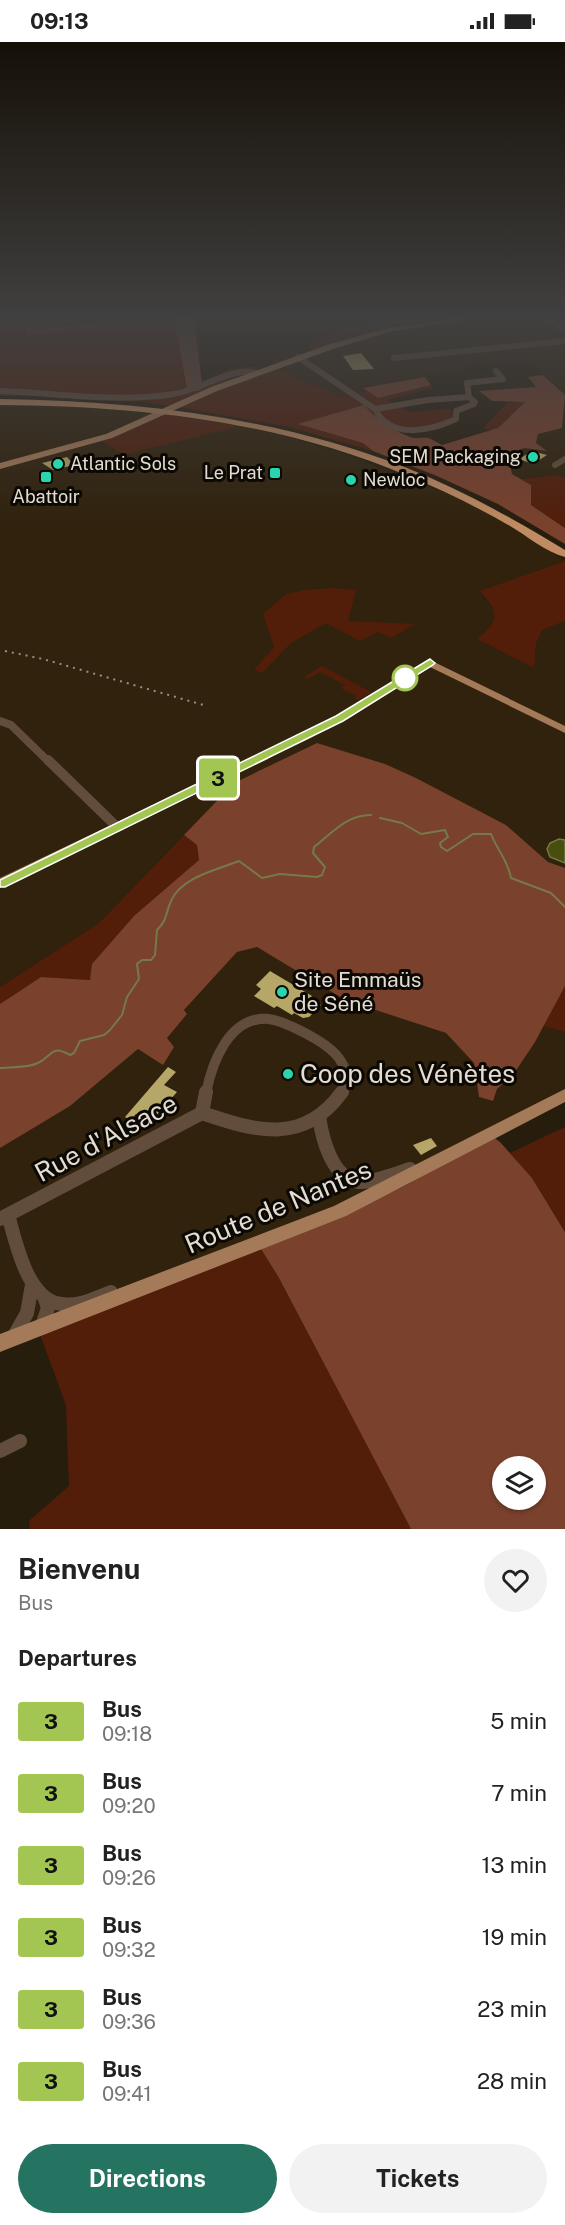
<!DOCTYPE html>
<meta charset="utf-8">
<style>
:root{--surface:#fff;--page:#f2f2f2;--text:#222;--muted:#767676;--accent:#257361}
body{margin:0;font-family:"Public Sans",sans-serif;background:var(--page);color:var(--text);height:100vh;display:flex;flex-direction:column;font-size:22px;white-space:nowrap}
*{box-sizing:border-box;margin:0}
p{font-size:20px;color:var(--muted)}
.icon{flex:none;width:33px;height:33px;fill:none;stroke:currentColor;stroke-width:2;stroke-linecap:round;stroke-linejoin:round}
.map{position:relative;height:1487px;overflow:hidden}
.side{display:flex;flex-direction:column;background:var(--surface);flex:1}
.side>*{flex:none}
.badge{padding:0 12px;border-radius:4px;font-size:21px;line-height:39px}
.controls{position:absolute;left:492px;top:1414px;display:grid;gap:12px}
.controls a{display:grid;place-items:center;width:54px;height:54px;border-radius:50%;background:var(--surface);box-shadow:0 2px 4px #0004;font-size:30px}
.map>.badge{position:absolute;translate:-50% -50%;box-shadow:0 0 0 3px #fff}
h2{padding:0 18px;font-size:22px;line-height:54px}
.round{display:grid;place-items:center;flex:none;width:63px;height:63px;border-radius:32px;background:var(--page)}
.overview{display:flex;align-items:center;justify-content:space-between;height:102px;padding:0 18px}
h1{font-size:28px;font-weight:700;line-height:45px}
.action{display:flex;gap:12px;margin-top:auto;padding:12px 18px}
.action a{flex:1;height:69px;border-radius:36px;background:var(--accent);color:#fff;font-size:24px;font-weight:700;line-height:69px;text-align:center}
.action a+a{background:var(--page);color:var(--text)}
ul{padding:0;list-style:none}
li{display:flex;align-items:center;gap:18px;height:72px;padding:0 18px}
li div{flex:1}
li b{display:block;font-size:22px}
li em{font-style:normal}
li .badge{min-width:66px;font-weight:700;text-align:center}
.status{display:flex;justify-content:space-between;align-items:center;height:42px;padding:0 30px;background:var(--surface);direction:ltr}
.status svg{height:16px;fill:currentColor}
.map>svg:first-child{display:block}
.built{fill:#30220c}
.green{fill:#521e0a;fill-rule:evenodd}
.forest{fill:#7a412d;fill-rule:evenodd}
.water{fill:#484e0d;stroke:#767948;stroke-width:1.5}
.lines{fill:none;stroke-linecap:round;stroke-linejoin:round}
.stream{stroke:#767948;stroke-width:2}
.building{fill:#b6a768}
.minor-far3{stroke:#624d3d;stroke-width:6}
.minor-far2{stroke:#624d3d;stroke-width:8}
.minor-far1{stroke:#624d3d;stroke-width:10}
.minor{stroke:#624d3d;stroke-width:14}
.major{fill:#a57a58;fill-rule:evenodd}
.highway{fill:#c08b62;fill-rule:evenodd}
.rail{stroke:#999084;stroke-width:2;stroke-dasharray:2 5;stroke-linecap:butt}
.line{fill:#a3c653;stroke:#fff;stroke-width:1.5}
.poi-dot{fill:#29d5ad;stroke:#0c0803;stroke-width:2}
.stop-dot{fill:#fff;stroke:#a3c653;stroke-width:3}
.labels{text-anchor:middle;stroke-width:6;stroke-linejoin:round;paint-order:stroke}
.far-poi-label{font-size:18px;fill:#e3dcd2;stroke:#0c0803;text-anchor:end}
.poi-label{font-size:21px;fill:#e3dcd2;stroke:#0c0803;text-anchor:start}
.near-poi-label{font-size:26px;fill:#e3dcd2;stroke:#0c0803;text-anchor:start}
.near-street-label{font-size:26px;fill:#e3dcd2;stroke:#0c0803}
</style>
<div class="status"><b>09:13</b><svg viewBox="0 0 49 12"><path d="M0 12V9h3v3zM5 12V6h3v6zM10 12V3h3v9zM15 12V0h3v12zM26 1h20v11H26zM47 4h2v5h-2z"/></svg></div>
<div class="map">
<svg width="565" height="1487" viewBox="0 0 565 1487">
<rect width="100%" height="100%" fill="#271d0d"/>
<g class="built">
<path d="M 475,277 L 565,277 L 565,353 L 535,323 L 511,318 L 468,323 L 458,328 L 364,346 L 367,349 L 342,356 L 275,325 L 388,289 Z"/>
<path d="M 0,362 L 105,366 L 165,372 L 103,399 L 123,412 L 240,384 L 280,393 L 345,412 L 446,451 L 492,473 L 565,519 L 479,549 L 495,569 L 494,579 L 488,589 L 477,597 L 534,626 L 536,602 L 542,588 L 565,579 L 565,826 L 548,820 L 506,783 L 416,736 L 352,712 L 234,741 L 99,881 L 0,945 Z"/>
<path d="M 565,373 L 565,436 L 558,433 L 521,437 L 512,432 L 507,413 L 524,406 L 545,408 L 536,401 L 538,392 L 562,386 Z"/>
<path d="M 257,905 L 345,958 L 446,991 L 474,1021 L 479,1054 L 492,1059 L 497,1047 L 513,1033 L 543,984 L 565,990 L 565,1057 L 492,1094 L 406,1143 L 340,1175 L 0,1296 L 0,1105 L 70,1064 L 138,1007 L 167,996 L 187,972 L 184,969 L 237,910 Z"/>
</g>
<g class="green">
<path d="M 0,277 L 174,277 L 186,347 L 212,337 L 229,327 L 261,324 L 171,364 L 138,359 L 45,354 L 0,354 ZM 36,282 L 43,286 L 106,284 L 27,293 L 24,283 Z"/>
<path d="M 401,277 L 452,277 L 386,286 L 312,308 L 309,304 L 335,288 Z"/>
<path d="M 275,325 L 342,356 L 367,349 L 378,356 L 431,343 L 433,346 L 387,358 L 409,370 L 450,367 L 453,374 L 447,378 C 419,386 397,397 374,375 L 299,382 L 363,401 L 373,409 L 289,385 L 178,365 Z"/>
<path d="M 526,359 L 498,386 L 493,389 L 483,386 L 507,361 Z"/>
<path d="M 165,372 L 240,384 L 123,413 L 102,399 Z"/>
<path d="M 558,433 L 565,436 L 565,486 L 531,463 L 531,443 L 521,437 Z"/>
<path d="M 565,519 L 565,579 L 542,588 L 536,602 L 534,626 L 477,597 C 500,580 499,568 479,549 Z"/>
<path d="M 332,546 L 356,548 L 348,579 L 415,582 L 391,596 L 378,590 L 360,599 L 326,581 L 291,601 L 262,631 L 254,628 L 274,605 L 263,572 L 286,552 L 306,548 Z"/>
<path d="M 322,624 L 371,650 L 358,658 L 354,656 L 357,654 L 341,646 L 345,643 L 320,630 L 308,637 L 304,635 Z"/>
<path d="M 184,793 L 197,803 L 199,818 L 173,841 L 90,938 L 41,935 L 0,962 L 0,945 L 99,881 Z"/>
<path d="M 565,944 L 565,990 L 543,984 Z"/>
<path d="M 565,1085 L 565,1189 L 532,1136 L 510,1111 Z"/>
<path d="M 261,1207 L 279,1236 L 411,1487 L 30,1487 L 29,1479 L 69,1444 L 66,1363 L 36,1282 Z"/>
</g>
<g class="forest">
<path d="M 174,277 L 194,277 L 202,342 L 187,347 Z"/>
<path d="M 24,282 L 36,282 L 43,286 L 91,282 L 109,284 L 28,293 Z"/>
<path d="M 543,333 L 565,353 L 562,386 L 538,392 L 536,401 L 547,409 L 524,406 L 508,414 L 512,432 L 531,443 L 531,463 L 565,486 L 565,502 L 498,462 L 437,434 L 373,409 L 363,401 L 298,382 L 364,363 C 378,379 391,387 410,395 C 416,397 423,395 429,396 C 433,398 438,401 442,403 L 498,386 L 525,360 L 492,359 L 479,349 L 536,345 L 528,335 Z"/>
<path d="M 425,335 L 431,343 L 378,356 L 363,346 Z"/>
<path d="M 317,701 L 385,722 L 416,736 L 506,783 L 548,820 L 565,826 L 565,944 L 535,1000 L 513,1033 L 497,1047 L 493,1059 L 479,1055 L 474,1021 L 446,991 L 345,958 L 257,905 L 237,910 L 184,968 L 187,972 L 167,996 L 174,1005 L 163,1023 L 138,1007 L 70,1064 L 0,1106 L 0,962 L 41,935 L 90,938 L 92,922 L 134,874 L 199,818 L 197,803 L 184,793 L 234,741 Z"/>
<path d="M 492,1094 L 500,1100 L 532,1136 L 565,1190 L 565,1487 L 411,1487 L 279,1236 L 261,1207 L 340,1175 L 406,1143 ZM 502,1425 L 536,1425 L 536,1458 L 502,1458 Z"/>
</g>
<path class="water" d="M 559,797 L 565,798 L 565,821 L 550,815 L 547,807 L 550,801 Z"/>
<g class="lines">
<g class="stream">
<path d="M 380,776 L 402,781 L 421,792 L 445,788 L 448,795 L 440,801 L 441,805 L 447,809 L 473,792 L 491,792 C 498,810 507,816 511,836 L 551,851 L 565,865"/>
<path d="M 0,1026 C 11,1025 28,1026 38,1021 C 53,1014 50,1002 70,1013 L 74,1011 L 80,999 L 104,993 L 110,988 L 122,973 L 127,955 L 139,937 L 137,922 L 142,918 L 151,918 L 155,913 L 157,888 C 168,877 165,872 171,859 C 181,835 217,828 239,819 L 262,836 L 280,832 L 317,835 L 322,833 L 325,825 L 313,811 L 314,805 C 332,791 346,773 371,773"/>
</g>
</g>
<g class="building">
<path d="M 361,311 L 374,327 L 353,328 L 343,314 Z"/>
<path d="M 532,409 L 547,413 L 533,422 L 519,417 Z"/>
<path d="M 67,415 L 74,423 L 53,428 L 42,421 Z"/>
<path d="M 270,929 L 312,954 L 310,956 L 321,963 L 309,975 L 303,976 L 294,971 L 292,973 L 277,964 L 274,966 L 254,954 L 261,947 L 256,943 Z"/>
<path d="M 168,1025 L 176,1030 L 164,1043 L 177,1050 L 154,1076 L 146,1078 L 136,1072 L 130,1078 L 125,1075 Z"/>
<path d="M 431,1096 L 437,1104 L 421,1113 L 413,1103 Z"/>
</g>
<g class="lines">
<g class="minor-far3">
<path d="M 182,277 L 198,346"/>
<path d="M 550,277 L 565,288"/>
<path d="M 298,315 L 375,367 L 428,358 L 469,355"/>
<path d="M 394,316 L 565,299"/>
<path d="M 0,349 C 58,351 116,361 174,352 C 201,348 232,324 256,331"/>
<path d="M 469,355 L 467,341 L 503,337 L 496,329"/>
<path d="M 375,367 C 390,398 430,389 456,377 L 456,369 L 474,362 L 475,360 L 469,355"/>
<path d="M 555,423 L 565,417"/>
</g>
<g class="minor-far2">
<path d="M 0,679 L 11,683 L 49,720"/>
<path d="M 264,714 L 294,699"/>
</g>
<g class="minor-far1">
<path d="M 48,718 L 117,785"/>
<path d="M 206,1051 C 212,1021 229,974 268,977 C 280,978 293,985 303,990 C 316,997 335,1007 342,1021 C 348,1030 346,1042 341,1051"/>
</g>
<g class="minor">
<path d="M 206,1050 L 202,1071 C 255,1089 303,1104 342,1050"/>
<path d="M 319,1074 C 322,1096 332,1137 359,1140 C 372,1141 397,1131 410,1127"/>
<path d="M 8,1173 C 16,1200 27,1258 61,1262 C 78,1265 95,1256 111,1250"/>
<path d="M 0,1177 L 202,1071"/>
<path d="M 41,1286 L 48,1266 L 45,1257"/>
<path d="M 14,1294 L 27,1271 L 32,1243"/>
<path d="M 0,1409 L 20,1399"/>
</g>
<g class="major">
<path d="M 454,277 L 468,277 L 389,290 L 333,307 L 217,349 L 112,396 L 0,427 L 0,421 L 106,392 L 211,345 L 327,303 L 388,286 Z"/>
<path d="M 430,618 L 565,684 L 565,691 L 430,625 L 352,674 L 298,702 L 294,703 L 288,699 L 344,670 Z"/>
<path d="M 264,710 L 268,711 L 270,714 L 268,717 L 0,846 L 0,836 Z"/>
<path d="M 565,1047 L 565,1060 L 346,1174 L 0,1310 L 0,1292 L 334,1164 Z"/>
</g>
<path class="highway" d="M 0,357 C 139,359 277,375 407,426 C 462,448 514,477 565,508 L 565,515 C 546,510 527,494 510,484 C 477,465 443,448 408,434 C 279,379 139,364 0,363 Z"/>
<path class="rail" d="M 5,609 L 43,617 L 207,664"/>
</g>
<linearGradient id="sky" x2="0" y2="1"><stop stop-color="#151007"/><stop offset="0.57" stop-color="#414040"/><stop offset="1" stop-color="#414040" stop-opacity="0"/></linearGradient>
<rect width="565" height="485" fill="url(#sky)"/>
<path class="line" d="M 430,617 L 435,621 L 433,623 L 343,679 L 5,845 L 0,845 L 0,838 L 336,674 Z"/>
<g class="poi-dot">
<circle cx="533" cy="415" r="6"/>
<circle cx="58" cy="422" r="6"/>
<rect x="269" y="425" width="12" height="12" rx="3"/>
<rect x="40" y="429" width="12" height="12" rx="3"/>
<circle cx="351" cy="438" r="6"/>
<circle cx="282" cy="950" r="6"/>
<circle cx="288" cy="1032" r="6"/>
</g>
<circle class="stop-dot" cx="405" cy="636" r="12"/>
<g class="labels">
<g class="far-poi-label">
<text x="521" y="421">SEM Packaging</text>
<text x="70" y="428" text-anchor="start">Atlantic Sols</text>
<text x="263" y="437">Le Prat</text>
<text x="363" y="444" text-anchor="start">Newloc</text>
<text x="46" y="461" text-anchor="middle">Abattoir</text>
</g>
<g class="poi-label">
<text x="294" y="945">Site Emmaüs<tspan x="294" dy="24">de Séné</tspan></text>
</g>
<g class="near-poi-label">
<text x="300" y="1041">Coop des Vénètes</text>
</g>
<g class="near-street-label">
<text transform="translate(106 1096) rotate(-28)" y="9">Rue d'Alsace</text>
<text transform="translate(278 1165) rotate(-23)" y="9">Route de Nantes</text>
</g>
</g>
</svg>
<div class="controls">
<a><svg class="icon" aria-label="layers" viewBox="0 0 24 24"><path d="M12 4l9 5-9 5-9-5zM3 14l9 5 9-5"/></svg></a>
</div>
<b class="badge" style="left:218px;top:736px;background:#a3c653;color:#111">3</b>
</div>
<section class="side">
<div class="overview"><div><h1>Bienvenu</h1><p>Bus</p></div><a class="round"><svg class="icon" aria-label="heart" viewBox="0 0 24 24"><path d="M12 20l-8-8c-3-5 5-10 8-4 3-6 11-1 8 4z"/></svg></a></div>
<h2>Departures</h2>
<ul>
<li><span class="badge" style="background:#a3c653;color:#111">3</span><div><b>Bus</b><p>09:18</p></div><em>5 min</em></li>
<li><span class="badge" style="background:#a3c653;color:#111">3</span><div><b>Bus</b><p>09:20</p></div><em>7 min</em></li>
<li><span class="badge" style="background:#a3c653;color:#111">3</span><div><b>Bus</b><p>09:26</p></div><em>13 min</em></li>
<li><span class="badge" style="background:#a3c653;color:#111">3</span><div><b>Bus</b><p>09:32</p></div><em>19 min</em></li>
<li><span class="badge" style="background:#a3c653;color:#111">3</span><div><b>Bus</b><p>09:36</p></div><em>23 min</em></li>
<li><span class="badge" style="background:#a3c653;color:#111">3</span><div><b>Bus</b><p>09:41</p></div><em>28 min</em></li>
</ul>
<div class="action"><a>Directions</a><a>Tickets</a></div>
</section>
